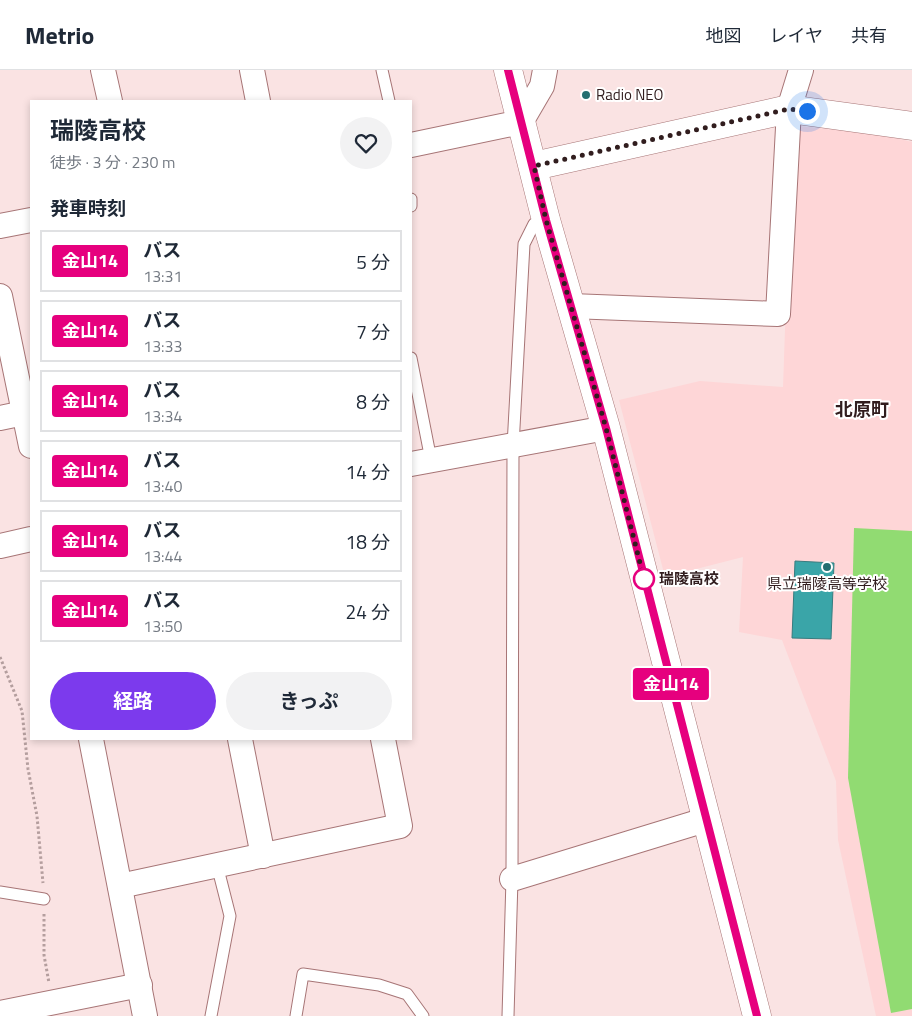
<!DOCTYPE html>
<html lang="ja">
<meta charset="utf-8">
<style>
:root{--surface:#fff;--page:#f2f2f3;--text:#1f2937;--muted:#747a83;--line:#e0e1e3;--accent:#7c3aed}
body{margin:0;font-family:"Titillium Web","Noto Sans JP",sans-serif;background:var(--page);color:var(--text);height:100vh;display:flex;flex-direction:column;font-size:19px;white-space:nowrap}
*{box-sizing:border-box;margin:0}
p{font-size:16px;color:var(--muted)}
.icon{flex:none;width:28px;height:28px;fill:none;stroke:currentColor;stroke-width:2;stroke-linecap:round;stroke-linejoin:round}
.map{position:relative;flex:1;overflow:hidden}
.sheet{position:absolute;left:30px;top:30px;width:382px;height:640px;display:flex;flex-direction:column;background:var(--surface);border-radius:0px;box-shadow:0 2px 8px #0003}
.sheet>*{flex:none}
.badge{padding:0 10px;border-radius:4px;font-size:18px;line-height:32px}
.you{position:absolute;width:25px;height:25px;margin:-12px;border:4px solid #fff;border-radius:50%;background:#1a73e8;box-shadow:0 0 0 8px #1a73e833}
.map>.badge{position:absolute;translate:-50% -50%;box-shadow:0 0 0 2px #fff}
h2{padding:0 20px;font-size:19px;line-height:45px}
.round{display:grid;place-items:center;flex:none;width:52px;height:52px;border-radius:26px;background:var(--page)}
.summary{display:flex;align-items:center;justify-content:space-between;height:85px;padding:0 20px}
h1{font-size:24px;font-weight:700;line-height:38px}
.action{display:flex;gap:10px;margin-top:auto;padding:10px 20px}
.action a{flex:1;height:58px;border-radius:30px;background:var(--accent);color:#fff;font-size:20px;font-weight:700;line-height:58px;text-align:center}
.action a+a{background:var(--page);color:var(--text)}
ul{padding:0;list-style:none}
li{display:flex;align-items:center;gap:15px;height:62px;margin:0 10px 8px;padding:0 10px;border:2px solid var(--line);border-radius:0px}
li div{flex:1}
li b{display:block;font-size:19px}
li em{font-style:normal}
li .badge{min-width:55px;font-weight:700;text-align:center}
header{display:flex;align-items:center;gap:30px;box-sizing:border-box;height:70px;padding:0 25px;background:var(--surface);border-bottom:1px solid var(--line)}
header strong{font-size:24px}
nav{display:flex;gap:28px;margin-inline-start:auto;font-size:18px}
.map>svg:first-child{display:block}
.built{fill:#fed6d7}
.green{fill:#91db72}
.water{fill:#3aa5a8;stroke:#377c7f}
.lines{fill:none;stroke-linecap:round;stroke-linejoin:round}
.service-casing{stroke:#a77576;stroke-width:13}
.minor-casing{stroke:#a77576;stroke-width:26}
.tertiary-casing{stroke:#a77576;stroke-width:29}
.path{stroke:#b49e9e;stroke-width:3;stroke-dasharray:2.5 2.5;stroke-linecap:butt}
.service{stroke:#fff;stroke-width:11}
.minor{stroke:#fff;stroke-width:24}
.tertiary{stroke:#fff;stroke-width:28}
.line-casing{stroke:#fff;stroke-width:11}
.line{stroke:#e6007e;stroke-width:8}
.walk{stroke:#311d1e;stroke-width:5;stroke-dasharray:0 9}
.poi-dot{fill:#246f71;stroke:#fff;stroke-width:2}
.stop-dot{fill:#fff;stroke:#e6007e;stroke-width:2.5}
.labels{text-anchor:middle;stroke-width:4;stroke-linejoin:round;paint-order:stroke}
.poi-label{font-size:15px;fill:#311d1e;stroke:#fff;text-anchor:start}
.stop-label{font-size:15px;font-weight:bold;fill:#311d1e;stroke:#fff;text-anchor:start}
.quarter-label{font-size:18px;font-weight:bold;fill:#311d1e;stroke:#fff}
</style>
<header>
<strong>Metrio</strong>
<nav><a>地図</a><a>レイヤ</a><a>共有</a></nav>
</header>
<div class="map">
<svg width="912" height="946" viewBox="0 0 912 946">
<rect width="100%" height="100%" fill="#fae3e3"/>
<path class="built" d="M 798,56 L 884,65 L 912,72 L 912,946 L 876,946 L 838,770 L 836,711 L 782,570 L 739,562 L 743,487 L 665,507 L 619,330 L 700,311 L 783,317 L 792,60 Z"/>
<path class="green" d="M 854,458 L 912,461 L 912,939 L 891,943 L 848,708 Z"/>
<path class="water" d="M 795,491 L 834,493 L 831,569 L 792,568 Z"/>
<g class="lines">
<defs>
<g id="service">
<path d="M 382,0 L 389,31"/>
<path d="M 411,129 L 411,136"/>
<path d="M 411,288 L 431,390"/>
<path d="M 0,822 L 44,829"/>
<path d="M 211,946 L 230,846 L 217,795"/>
<path d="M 296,946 L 303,904 L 379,915 L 407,924 L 423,946"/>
<path d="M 508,946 L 512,809 L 513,376 L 524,174 L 534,154 L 546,150"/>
</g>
<g id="minor">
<path d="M 103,0 L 110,31"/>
<path d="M 252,0 L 258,31"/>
<path d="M 411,75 L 521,52 L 542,16 L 545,0"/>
<path d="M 0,156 L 31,150"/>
<path d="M 0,226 L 31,376"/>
<path d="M 571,236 L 778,244 L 789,39 L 801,0"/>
<path d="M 0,348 L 24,343"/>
<path d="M 411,394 L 606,358"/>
<path d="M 0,476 L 31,469"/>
<path d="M 91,669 L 145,946"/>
<path d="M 240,669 L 263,786"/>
<path d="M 512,809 L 705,750"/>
<path d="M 120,816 L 400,756 L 383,669"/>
<path d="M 0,943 L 140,915"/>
</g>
<g id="tertiary">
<path d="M 508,0 L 546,150 L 606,358 L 757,946"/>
<path d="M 534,96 L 789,39 L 912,56"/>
</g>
</defs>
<use href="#service" class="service-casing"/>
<use href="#minor" class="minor-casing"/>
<use href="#tertiary" class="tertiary-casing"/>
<g class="path">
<path d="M 0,587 L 22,641 L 28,699 L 37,746 L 43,813"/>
<path d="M 44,844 L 44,885 L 49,913"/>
</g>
<use href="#service" class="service"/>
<use href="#minor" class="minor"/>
<use href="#tertiary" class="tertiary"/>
</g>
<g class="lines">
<defs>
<path id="line" d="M 508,0 L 546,150 L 606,358 L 757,946"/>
</defs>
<use href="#line" class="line-casing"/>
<use href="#line" class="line"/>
<path class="walk" d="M 644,509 L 606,358 L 546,150 L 534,96 L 789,39 L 807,41"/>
</g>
<g class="poi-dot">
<circle cx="586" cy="25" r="5"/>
<circle cx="827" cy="497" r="5"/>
</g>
<circle class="stop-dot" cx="644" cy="509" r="10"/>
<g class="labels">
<g class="poi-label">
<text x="596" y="30">Radio NEO</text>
<text x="827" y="519" text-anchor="middle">県立瑞陵高等学校</text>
</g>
<g class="stop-label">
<text x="659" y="514">瑞陵高校</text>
</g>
<g class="quarter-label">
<text x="862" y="346">北原町</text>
</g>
</g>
</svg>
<div class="you" style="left:807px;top:41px"></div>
<b class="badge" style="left:671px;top:614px;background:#e6007e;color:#fff">金山14</b>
<section class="sheet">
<div class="summary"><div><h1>瑞陵高校</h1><p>徒歩 · 3 分 · 230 m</p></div><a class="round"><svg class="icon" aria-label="heart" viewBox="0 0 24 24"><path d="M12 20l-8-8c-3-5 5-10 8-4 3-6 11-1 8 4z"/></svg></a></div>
<h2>発車時刻</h2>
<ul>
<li><span class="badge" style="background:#e6007e;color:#fff">金山14</span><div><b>バス</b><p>13:31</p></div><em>5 分</em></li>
<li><span class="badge" style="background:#e6007e;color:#fff">金山14</span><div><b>バス</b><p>13:33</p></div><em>7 分</em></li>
<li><span class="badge" style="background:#e6007e;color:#fff">金山14</span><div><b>バス</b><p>13:34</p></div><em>8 分</em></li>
<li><span class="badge" style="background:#e6007e;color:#fff">金山14</span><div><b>バス</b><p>13:40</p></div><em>14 分</em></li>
<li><span class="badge" style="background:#e6007e;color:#fff">金山14</span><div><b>バス</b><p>13:44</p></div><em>18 分</em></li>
<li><span class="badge" style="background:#e6007e;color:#fff">金山14</span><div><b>バス</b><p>13:50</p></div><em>24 分</em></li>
</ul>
<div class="action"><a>経路</a><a>きっぷ</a></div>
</section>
</div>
